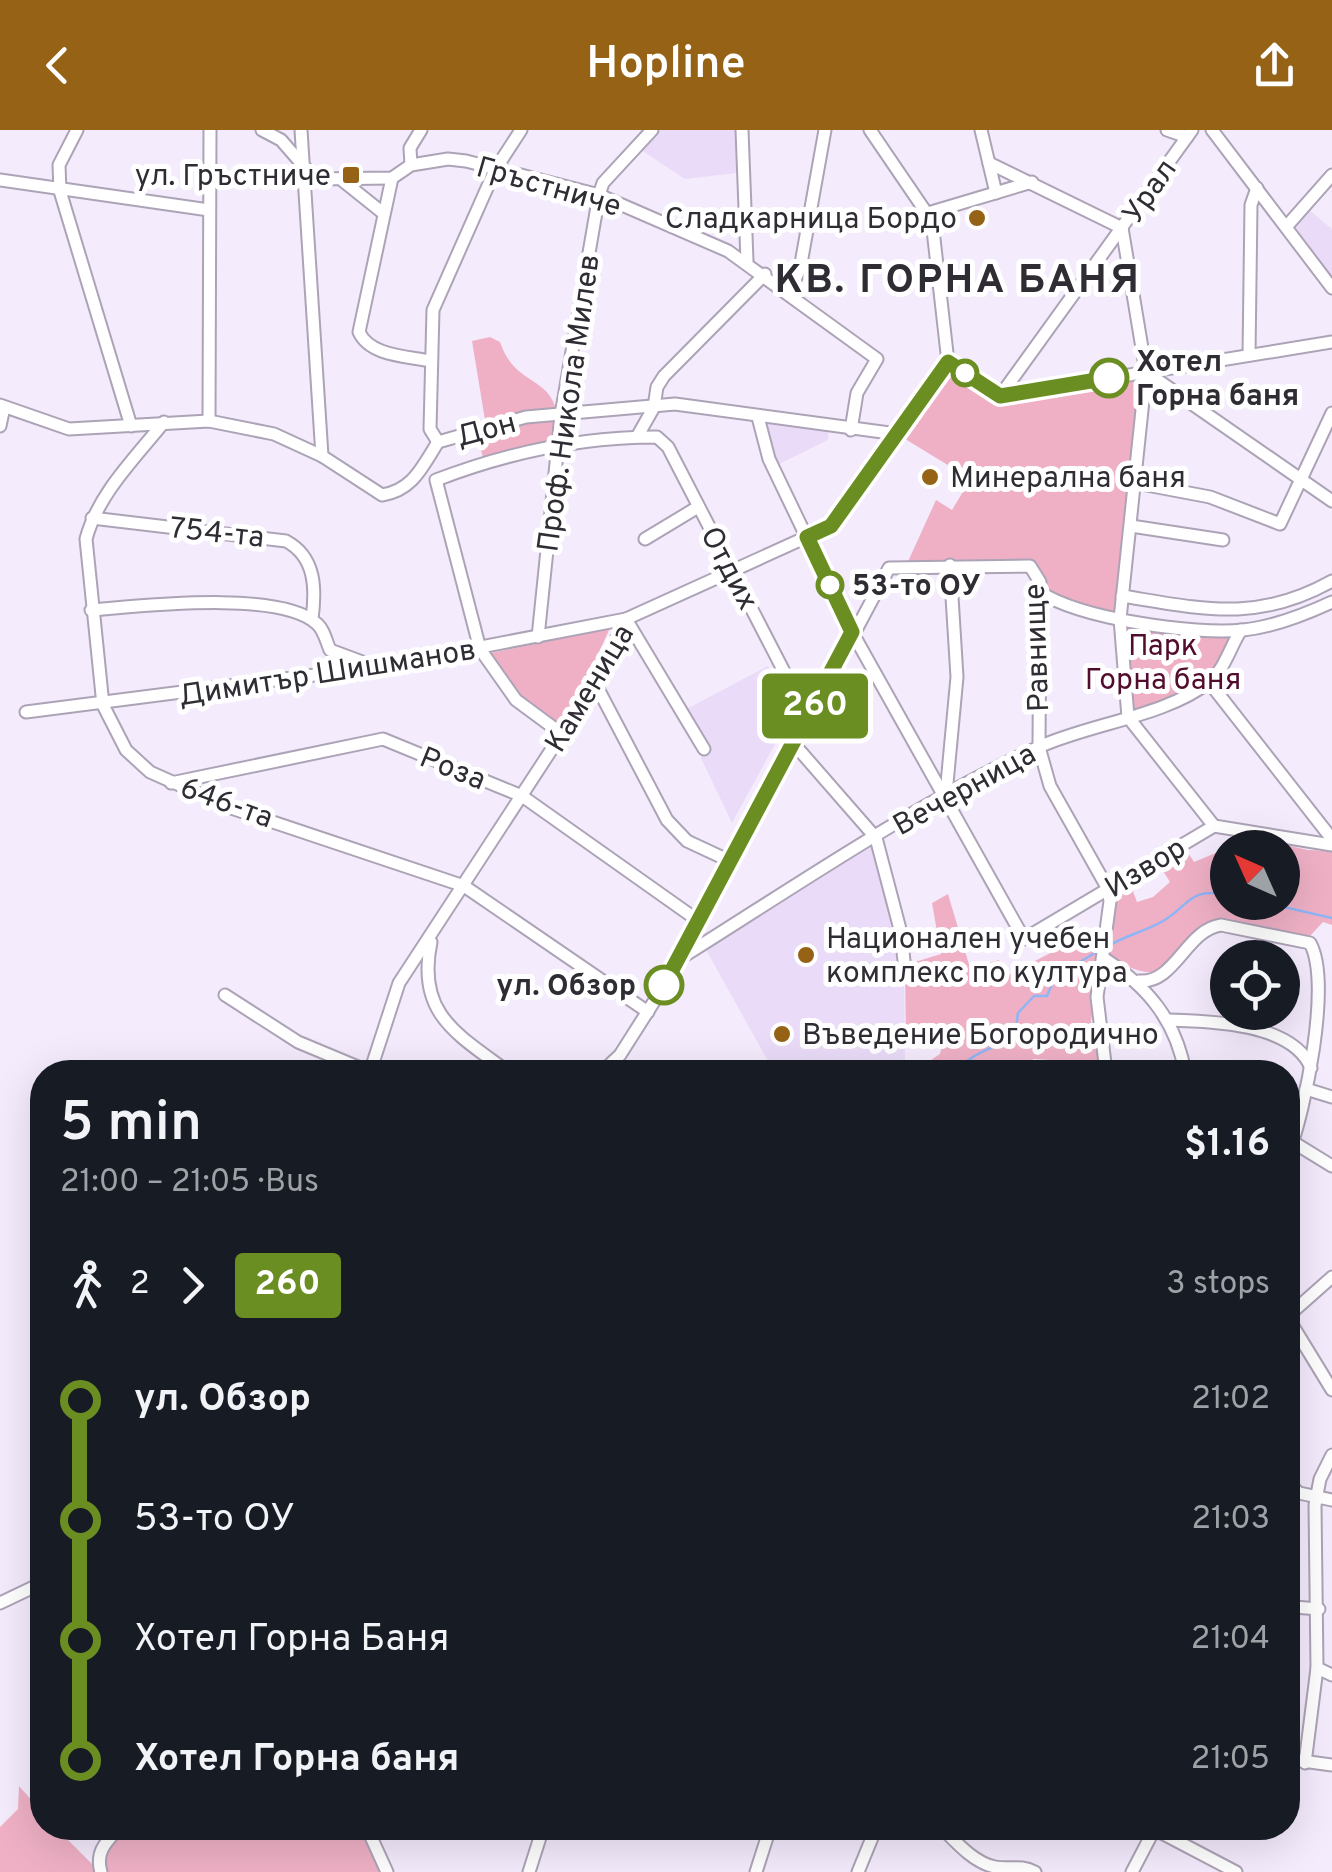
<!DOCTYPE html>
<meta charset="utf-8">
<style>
:root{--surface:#171b24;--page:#242831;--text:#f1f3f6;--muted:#9ea1a6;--accent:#956216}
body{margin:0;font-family:Overpass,sans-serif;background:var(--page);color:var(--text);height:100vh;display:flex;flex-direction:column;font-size:38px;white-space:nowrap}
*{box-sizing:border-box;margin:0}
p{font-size:32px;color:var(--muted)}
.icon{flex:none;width:55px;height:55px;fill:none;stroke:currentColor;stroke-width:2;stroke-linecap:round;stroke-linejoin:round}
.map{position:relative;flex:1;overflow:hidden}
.side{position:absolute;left:30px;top:930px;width:1270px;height:780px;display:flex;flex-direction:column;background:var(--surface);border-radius:40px;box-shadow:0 10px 40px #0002}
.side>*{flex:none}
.badge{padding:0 20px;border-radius:8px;font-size:35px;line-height:65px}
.needle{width:65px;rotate:315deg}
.tools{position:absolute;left:1210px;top:700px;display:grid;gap:20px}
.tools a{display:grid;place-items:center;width:90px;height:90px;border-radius:50%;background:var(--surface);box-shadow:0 10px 40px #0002;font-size:50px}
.map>.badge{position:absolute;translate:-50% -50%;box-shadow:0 0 0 5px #fff}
.legs{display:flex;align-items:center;gap:15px;height:110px;padding:0 30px;font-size:32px}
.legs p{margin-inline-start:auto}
.summary{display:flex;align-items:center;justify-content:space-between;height:170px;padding:0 30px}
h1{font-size:55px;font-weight:600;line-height:75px}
ul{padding:0 30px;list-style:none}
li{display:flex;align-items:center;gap:35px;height:120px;font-size:38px}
li i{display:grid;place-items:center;width:15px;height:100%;margin:0 12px;background:currentColor}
li i::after{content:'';width:25px;height:25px;margin:-12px;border:8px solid;border-radius:50%;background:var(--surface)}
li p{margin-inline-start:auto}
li:first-child i{background:linear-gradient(#0000 50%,currentColor 0)}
li:last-child i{background:linear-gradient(currentColor 50%,#0000 0)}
header{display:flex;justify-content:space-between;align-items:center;height:130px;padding:0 30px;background:var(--accent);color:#fff;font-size:45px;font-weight:600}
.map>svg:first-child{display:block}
.built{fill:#eadcf8}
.green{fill:#efb0c5}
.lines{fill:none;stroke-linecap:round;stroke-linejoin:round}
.stream{stroke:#8eb5f5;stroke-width:2.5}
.minor-casing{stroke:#ada3b7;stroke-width:15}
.minor{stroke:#fff;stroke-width:11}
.line-1-casing{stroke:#fff;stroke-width:22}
.line-1{stroke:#6b8e23;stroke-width:15}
.poi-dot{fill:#956216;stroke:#fff;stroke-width:4}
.stop-1-dot{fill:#fff;stroke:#6b8e23;stroke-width:5}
.labels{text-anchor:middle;stroke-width:10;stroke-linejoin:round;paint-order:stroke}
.poi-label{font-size:30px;fill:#302c34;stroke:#fff;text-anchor:start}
.street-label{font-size:30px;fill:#302c34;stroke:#fff}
.stop-label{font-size:30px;font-weight:bold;fill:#302c34;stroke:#fff;text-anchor:start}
.park-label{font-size:30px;fill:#520c2d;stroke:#fff}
.district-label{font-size:40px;font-weight:bold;letter-spacing:2.5px;fill:#302c34;stroke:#fff}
</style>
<header><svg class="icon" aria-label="back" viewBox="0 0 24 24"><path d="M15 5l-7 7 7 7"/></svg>Hopline<svg class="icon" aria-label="share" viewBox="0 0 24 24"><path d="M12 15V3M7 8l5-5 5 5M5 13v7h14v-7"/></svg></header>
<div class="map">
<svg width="1332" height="1742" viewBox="0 0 1332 1742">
<rect width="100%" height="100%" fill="#f4ebfc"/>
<g class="built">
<path d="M 659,0 L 735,0 L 737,43 L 685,49 L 641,20 Z"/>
<path d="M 1308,79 L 1332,99 L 1332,149 L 1295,96 Z"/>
<path d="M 759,284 L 829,295 L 828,310 L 777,335 Z"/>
<path d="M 768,536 L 792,583 L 732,693 L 701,628 L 704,619 L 679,583 Z"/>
<path d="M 876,712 L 904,831 L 905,929 L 910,942 L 774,942 L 705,818 Z"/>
</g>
<g class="green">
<path d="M 490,207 L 500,212 C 518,266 566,238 557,316 L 484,331 L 475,300 L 486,296 L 472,211 Z"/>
<path d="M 948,232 L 1000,266 L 1146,242 L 1120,488 L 1241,500 L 1209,552 L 1128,587 L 1120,489 L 1040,462 L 1030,436 L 906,436 L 936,370 L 952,380 L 967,355 L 951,337 L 897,304 Z"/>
<path d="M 610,498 L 586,551 L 558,593 L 521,565 L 491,523 Z"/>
<path d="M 1235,704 L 1308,720 L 1332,721 L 1332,795 L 1323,792 L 1310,806 L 1215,791 L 1203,795 L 1158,842 C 1135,845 1120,828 1099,832 L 1091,891 L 1100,933 L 1033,929 L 1030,942 L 913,942 L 940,924 L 942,916 L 906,916 L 905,835 L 941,824 L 932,773 L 948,764 L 970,838 L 999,830 L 1006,846 L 1060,818 L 1099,808 L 1113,761 L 1129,751 L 1137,772 L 1153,767 L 1170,752 L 1158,733 L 1185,718 L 1194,732 L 1228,718 L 1228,772 L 1282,772 L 1282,718 L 1228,718 Z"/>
<path d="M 19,1656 L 42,1682 L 42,1698 L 56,1698 L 99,1741 L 97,1730 L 119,1698 L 376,1698 L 387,1742 L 0,1742 L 0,1697 L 18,1679 Z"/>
</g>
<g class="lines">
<g class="stream">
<path d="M 1262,772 L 1332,788"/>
<path d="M 1110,815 C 1127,805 1146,801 1163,791 C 1190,775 1189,757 1228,765"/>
<path d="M 958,942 C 969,922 996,919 1015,905 L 1018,883 L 1034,866 L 1047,866 L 1055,847 L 1098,821"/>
</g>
<defs>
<g id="minor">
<path d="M 77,0 L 59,35 L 60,61 L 131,296"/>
<path d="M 262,0 L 281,10 L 315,49 L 392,48 L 411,35 L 448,29 L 466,31 L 599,65 L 728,121 L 877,229 L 857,263 L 851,300"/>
<path d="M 301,0 L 322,326"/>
<path d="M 742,0 L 747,131"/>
<path d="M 870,0 L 932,91 L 948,232"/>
<path d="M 981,0 L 996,63"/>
<path d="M 1167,0 L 1187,7"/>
<path d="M 1212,0 L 1332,158"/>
<path d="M 989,33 L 1122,98"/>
<path d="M 411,35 L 410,18 L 421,0"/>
<path d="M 392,48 L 359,202 C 370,226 406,226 430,231"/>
<path d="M 0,50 L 209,80"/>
<path d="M 343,51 L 383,83"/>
<path d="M 928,83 L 1032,52"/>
<path d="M 1286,97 L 1332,45"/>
<path d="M 1122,98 L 1146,242 L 1120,489 L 1128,587 L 1214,696"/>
<path d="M 789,162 L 800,139 L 825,0"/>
<path d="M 1249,225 L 1251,75 L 1257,58"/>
<path d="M 948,232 L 1000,266"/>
<path d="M 1146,242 L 1332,371"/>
<path d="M 1000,266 L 1332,212"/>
<path d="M 1000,266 L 1192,0"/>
<path d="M 0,275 L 69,299 L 209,291 L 274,304 L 322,326 L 382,365 C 413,360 422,337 438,312 L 526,287 L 675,274 L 897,304"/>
<path d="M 758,287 L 769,329 L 852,502 L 1024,809 L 1214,696 L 1332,715"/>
<path d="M 209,291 L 210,0"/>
<path d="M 164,292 C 135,328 98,364 86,409 L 103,575 L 126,620 L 150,642 L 231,678 L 464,756 L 648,882"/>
<path d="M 0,296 L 4,277"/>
<path d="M 637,307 L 654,277 L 657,257 L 664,246 L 765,144"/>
<path d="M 438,312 L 430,299 L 433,180 L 495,40 L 521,0"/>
<path d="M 1136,353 L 1210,367 L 1280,394 L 1332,283"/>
<path d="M 92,388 L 286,411 C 316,427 316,459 312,489"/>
<path d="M 1131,396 L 1223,410"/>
<path d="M 645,409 L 698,377"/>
<path d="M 1040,462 C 1081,489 1194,505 1243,500 C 1274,497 1304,485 1332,472"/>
<path d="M 1122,466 C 1203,479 1257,493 1332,451"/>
<path d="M 91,480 C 142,476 278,460 316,493 C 324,499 326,511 330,520 L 373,536"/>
<path d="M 538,507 L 561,285 L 599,65 L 603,53 L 652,0"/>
<path d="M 1209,552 L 1332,709"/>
<path d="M 595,553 L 667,690 L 687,711 L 732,732"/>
<path d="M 26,582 L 377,537 L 626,489 L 704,619"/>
<path d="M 562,604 L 516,570 L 480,519 L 436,350 C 506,323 581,307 657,307 L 668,317 L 808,588"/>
<path d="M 794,614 L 876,708 L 901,803 L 904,831"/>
<path d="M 171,653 L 383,609 L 522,666 L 700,792"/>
<path d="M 946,664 L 957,547 L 950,435"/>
<path d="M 431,812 C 416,884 457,904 508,942"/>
<path d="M 684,826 C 799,754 915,674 1039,617 C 1089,594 1166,586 1209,552 C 1225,539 1230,517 1241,500"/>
<path d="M 1105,829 C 1148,857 1176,891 1185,942"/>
<path d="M 1139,851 C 1175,854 1186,800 1221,795 L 1310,813 C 1332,852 1305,981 1288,1025"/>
<path d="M 225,865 L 298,912 L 370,942"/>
<path d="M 1168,890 C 1210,891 1293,893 1311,938"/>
<path d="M 370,942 L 399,853 L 595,553 L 626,489 L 831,396 L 948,232"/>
<path d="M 602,942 L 620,925 L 681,829 L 889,438 L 1030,436 L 1040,452 L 1039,617 L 1050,656 L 1108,759 L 1110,771 L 1097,867 L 1106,942"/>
<path d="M 1306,959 L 1332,967"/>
<path d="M 1288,1009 L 1332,1036"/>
<path d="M 1288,1186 L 1332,1147"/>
<path d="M 1288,1188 L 1332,1260"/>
<path d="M 1288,1353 L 1299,1363 L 1332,1370"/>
<path d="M 1288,1471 L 1294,1477 L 1319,1479"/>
<path d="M 0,1473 L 42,1453"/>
<path d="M 1317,1538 L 1332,1545"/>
<path d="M 1288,1629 L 1332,1635"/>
<path d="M 1305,1633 L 1317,1538 L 1315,1375 L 1320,1349 L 1332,1325"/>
<path d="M 367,1698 L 387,1742"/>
<path d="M 942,1698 C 956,1712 974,1733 995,1737 C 1011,1740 1020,1734 1035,1742"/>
<path d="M 1154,1699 L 1236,1742"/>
<path d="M 101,1742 C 95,1722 106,1712 119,1698"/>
<path d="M 529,1742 L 543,1698"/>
<path d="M 756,1742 L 770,1698"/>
<path d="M 858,1742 L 876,1698"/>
<path d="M 1132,1742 L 1155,1698"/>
</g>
</defs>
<use href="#minor" class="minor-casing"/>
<use href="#minor" class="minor"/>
</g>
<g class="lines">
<defs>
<path id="line-1" d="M 664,855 L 852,502 L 807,407 L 831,396 L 948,232 L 1000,266 L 1109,248"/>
</defs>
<use href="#line-1" class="line-1-casing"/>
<use href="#line-1" class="line-1"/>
</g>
<g class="poi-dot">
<rect x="341" y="35" width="20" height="20" rx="5"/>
<circle cx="977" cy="88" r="10"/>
<circle cx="930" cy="347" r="10"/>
<circle cx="806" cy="825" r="10"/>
<circle cx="782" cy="904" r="10"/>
</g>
<g class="stop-1-dot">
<circle cx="965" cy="243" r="12"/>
<circle cx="1109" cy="248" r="18"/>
<circle cx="830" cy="455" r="12"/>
<circle cx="664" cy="855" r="18"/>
</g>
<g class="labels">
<g class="poi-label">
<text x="331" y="55" text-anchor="end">ул. Гръстниче</text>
<text x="957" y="98" text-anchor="end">Сладкарница Бордо</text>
<text x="950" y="357">Минерална баня</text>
<text x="826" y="818">Национален учебен<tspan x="826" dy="34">комплекс по култура</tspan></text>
<text x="802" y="914">Въведение Богородично</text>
</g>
<g class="street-label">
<text transform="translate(549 56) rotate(16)" y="10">Гръстниче</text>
<text transform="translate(1149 61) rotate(-55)" y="10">Урал</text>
<text transform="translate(568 273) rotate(-82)" y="10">Проф. Никола Милев</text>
<text transform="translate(486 299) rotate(-15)" y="10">Дон</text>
<text transform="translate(217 402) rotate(6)" y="10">754-та</text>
<text transform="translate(730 438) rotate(62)" y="10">Отдих</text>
<text transform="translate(1036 518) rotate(-92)" y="10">Равнище</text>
<text transform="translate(327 542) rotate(-9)" y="10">Димитър Шишманов</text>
<text transform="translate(589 558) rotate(-59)" y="10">Каменица</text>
<text transform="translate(453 638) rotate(22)" y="10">Роза</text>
<text transform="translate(964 659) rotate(-29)" y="10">Вечерница</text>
<text transform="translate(227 672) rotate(20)" y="10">646-та</text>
<text transform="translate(1145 737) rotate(-31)" y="10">Извор</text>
</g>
<g class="stop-label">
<text x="1136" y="241">Хотел<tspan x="1136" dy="34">Горна баня</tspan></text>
<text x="852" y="465">53-то ОУ</text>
<text x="636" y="865" text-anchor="end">ул. Обзор</text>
</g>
<g class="park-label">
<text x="1163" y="525">Парк<tspan x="1163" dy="34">Горна баня</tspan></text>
</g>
<g class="district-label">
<text x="958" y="162">КВ. ГОРНА БАНЯ</text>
</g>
</g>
</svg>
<div class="tools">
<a><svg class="needle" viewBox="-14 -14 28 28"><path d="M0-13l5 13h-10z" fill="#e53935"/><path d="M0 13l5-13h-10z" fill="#9ea1a6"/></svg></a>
<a><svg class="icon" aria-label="locate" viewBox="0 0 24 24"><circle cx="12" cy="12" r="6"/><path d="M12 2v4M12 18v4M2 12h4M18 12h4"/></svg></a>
</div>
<b class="badge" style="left:815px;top:576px;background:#6b8e23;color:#fff">260</b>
<section class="side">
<div class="summary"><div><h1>5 min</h1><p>21:00 – 21:05 · Bus</p></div><b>$1.16</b></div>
<div class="legs"><svg class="icon" aria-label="walk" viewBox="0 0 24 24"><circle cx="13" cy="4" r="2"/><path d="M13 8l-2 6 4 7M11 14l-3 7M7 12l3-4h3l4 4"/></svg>2<svg class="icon" aria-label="forward" viewBox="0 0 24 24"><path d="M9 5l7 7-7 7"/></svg><b class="badge" style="background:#6b8e23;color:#fff">260</b><p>3 stops</p></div>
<ul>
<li><i style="color:#6b8e23"></i><b>ул. Обзор</b><p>21:02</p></li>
<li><i style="color:#6b8e23"></i><span>53-то ОУ</span><p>21:03</p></li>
<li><i style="color:#6b8e23"></i><span>Хотел Горна Баня</span><p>21:04</p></li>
<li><i style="color:#6b8e23"></i><b>Хотел Горна баня</b><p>21:05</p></li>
</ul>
</section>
</div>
